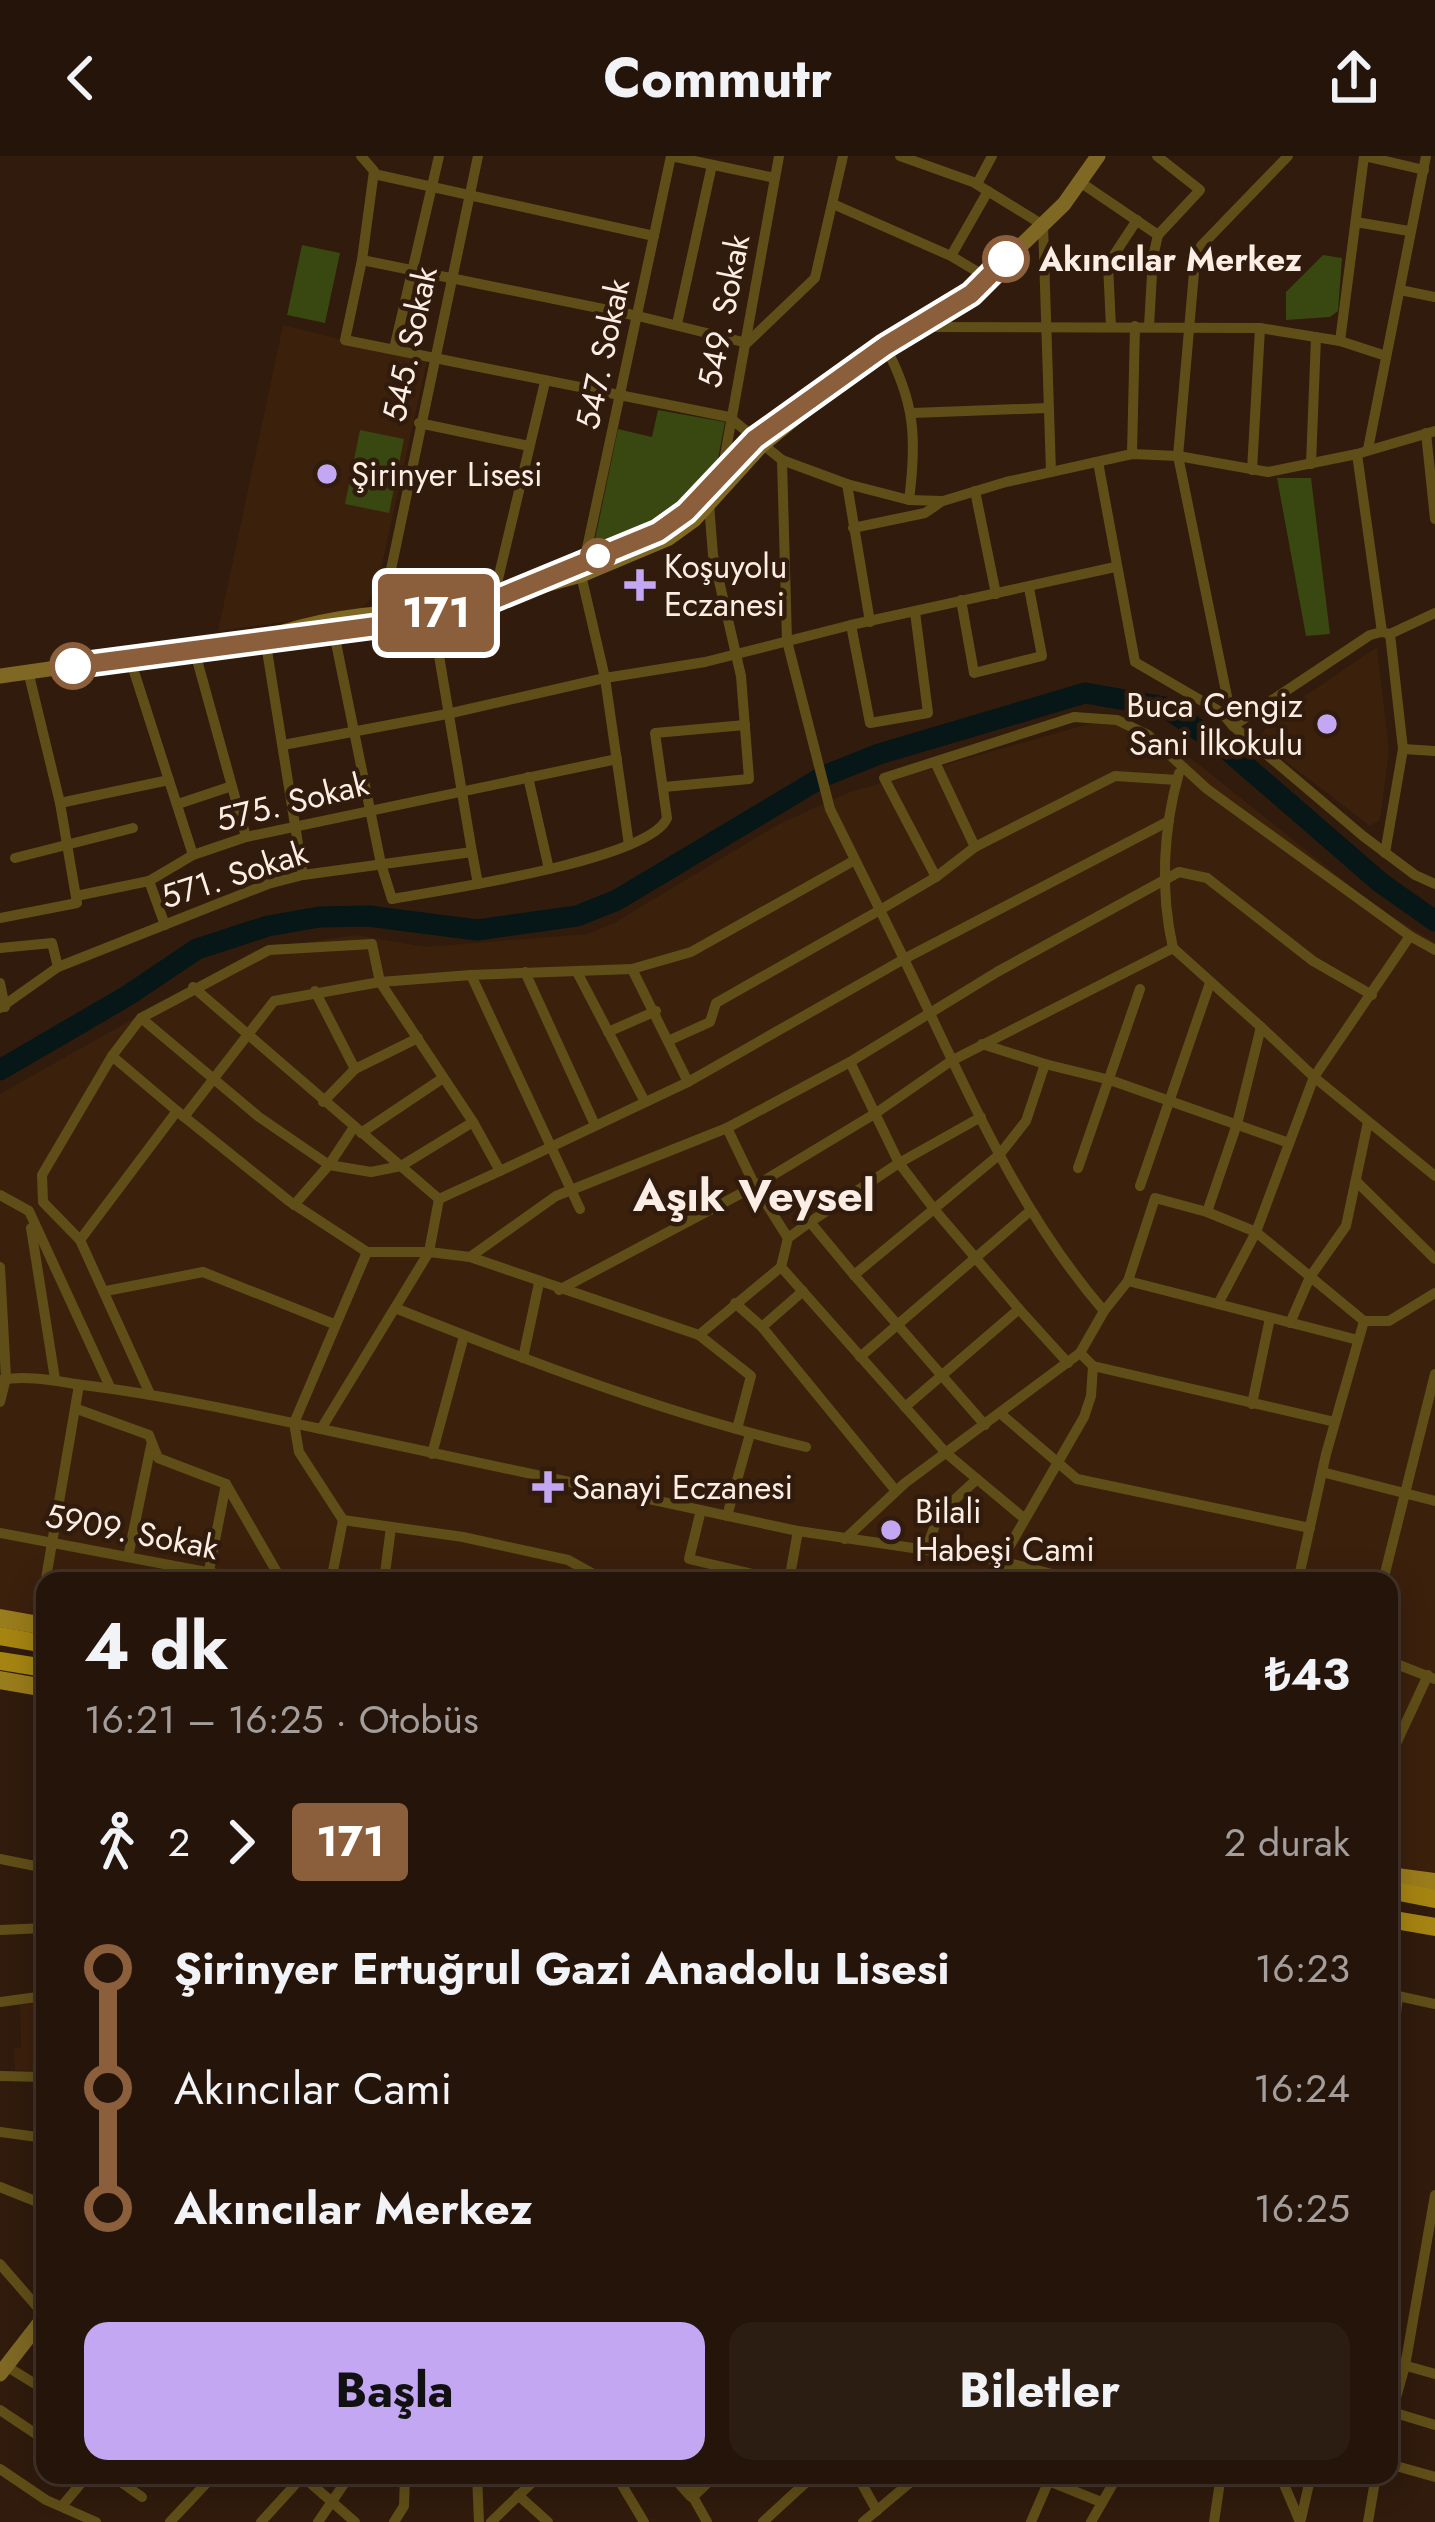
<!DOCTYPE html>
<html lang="tr">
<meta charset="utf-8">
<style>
:root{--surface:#241409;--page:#2c1d12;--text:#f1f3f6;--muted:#a39e9c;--line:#41332a;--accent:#c3a7f2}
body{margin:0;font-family:Jost,sans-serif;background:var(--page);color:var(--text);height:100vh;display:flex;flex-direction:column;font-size:45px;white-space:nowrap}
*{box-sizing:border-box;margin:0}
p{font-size:39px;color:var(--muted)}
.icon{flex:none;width:66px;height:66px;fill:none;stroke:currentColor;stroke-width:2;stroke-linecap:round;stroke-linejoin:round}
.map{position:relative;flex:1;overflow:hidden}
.side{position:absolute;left:36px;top:1416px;width:1362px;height:912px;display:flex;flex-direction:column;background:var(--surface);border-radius:24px;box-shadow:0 6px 30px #0003,0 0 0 3px var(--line)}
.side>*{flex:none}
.badge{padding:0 24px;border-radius:9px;font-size:42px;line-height:78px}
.map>.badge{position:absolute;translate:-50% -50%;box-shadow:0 0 0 6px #fff}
.legs{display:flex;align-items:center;gap:18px;height:132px;padding:0 48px;font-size:39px}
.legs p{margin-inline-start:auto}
.summary{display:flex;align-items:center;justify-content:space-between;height:204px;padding:0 48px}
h1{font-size:66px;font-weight:700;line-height:90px}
.action{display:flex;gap:24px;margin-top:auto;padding:24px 48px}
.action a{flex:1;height:138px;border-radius:24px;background:var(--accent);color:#111;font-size:48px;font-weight:700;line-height:138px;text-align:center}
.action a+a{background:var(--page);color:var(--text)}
ul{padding:0 48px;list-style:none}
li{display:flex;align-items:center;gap:42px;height:120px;font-size:45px}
li i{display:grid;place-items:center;width:18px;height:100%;margin:0 15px;background:currentColor}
li i::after{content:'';width:30px;height:30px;margin:-15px;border:9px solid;border-radius:50%;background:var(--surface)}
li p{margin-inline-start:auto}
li:first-child i{background:linear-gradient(#0000 50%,currentColor 0)}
li:last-child i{background:linear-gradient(currentColor 50%,#0000 0)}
header{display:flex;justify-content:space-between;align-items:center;height:156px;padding:0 48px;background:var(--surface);font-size:54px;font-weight:700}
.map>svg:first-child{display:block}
.built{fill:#3b200c}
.green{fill:#394710}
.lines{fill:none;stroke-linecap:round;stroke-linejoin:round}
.river{stroke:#071617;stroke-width:21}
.minor{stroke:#604e18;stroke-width:10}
.tertiary{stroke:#604e18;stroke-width:14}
.secondary{stroke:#7f6824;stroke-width:15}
.primary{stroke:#997c1b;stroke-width:18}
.trunk{stroke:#a58411;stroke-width:18}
.line-1-casing{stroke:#fff;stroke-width:27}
.line-1{stroke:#8b5e3c;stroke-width:18}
.stop-1-dot{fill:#fff;stroke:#8b5e3c;stroke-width:6}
.poi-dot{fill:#c3a7f2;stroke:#301b0c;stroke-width:4.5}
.labels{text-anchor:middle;stroke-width:9;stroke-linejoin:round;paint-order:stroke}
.stop-label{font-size:33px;font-weight:bold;fill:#fdeee5;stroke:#301b0c;text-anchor:start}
.street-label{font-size:33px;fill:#fdeee5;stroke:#301b0c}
.poi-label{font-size:33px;fill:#fdeee5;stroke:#301b0c;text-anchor:start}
.district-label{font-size:45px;font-weight:bold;fill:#fdeee5;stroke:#301b0c}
</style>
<header><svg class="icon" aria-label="back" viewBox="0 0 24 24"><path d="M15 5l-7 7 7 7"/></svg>Commutr<svg class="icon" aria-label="share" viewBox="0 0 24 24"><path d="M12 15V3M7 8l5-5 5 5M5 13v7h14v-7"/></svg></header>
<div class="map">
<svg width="1435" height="2366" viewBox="0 0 1435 2366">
<rect width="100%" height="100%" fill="#301b0c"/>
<g class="built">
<path d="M 283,169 L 427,205 L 377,431 L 368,446 L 358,456 L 218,475 Z"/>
<path d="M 1377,491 L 1389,595 L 1380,664 L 1370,670 L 1258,584 L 1278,553 L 1311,536 Z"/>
<path d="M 1120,559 L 1192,603 L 1378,752 L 1435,786 L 1435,1719 L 1389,1711 L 1389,1425 L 45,1425 L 45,1463 L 0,1455 L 0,938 L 255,794 L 356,779 L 425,791 L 587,778 L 614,767 L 779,668 L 850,636 Z"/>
<path d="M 45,1846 L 45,1916 L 15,1914 L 14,1893 L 21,1891 L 20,1849 Z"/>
</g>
<g class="green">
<path d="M 302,89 L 340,97 L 325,167 L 287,159 Z"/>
<path d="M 1323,99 L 1342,102 L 1338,155 L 1330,161 L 1286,164 L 1286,136 Z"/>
<path d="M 658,254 L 725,266 L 714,324 L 652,375 L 593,393 L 618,273 L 652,281 Z"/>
<path d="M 360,274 L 404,283 L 389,357 L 345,348 Z"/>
<path d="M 1277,322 L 1311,322 L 1330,478 L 1306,480 Z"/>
</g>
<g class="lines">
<path class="river" d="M 0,914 L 127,840 L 197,793 L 268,770 L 319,761 L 368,760 L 477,774 L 577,760 L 617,744 L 824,620 L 879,598 L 1085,537 L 1165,551 L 1225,592 L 1381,727 L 1435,765"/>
<g class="minor">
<path d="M 361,0 L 374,15 L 362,104 L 345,184 L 729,261 L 782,304 L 847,328 L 909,344 L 943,345 L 1006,326 L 1132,298 L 1178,300 L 1268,316 L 1357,298 L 1435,275"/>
<path d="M 900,0 L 973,26 L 1043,69 L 1051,316"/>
<path d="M 1157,0 L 1200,34 L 1158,79"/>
<path d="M 1288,0 L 1201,90 L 1195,105 L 1178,300 L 1233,570 L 1363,680 L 1415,719 L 1435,728"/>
<path d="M 374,18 L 654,80"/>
<path d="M 1080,26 L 1158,79 L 1153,101 L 1149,170"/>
<path d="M 977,28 L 992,0"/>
<path d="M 833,48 L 951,100 L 988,122"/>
<path d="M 1356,66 L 1409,75"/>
<path d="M 951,100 L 988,35"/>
<path d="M 362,104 L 638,160 L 747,187 L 815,122 L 843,0"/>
<path d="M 1400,134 L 1435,141"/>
<path d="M 677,168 L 712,9"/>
<path d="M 919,171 L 1260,172 L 1340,185 L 1386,200"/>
<path d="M 1111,171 L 1108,108 L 1137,64"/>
<path d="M 1340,185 L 1364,0 L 1424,14"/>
<path d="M 885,190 C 915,246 917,282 909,344"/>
<path d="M 394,193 L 439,0"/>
<path d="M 913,257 L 1048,252"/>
<path d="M 419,267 L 529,290"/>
<path d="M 1426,277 L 1435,363"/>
<path d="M 1368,293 L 1426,0"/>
<path d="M 1132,298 L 1135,170"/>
<path d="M 1357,298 L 1382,476 L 1390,478 L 1403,593 L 1385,697"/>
<path d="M 782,304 L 787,485 L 830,653 L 880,754 L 936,721 L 975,691 L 1115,620 L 1177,624"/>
<path d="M 1098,306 L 1135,506 L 1221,556 L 1233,570 L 1370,479 L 1382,476"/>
<path d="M 1311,308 L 1316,181"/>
<path d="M 1252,314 L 1260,172"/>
<path d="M 722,316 L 779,0"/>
<path d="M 847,328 L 870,466"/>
<path d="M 975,335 L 996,438"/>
<path d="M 853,372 L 925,357 L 941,346"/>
<path d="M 584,406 L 671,0 L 775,22"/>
<path d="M 581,419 L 605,522 L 629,689"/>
<path d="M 493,444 L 545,226"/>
<path d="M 961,444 L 974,517 L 1042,500 L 1029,432"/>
<path d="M 432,458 L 472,696"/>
<path d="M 381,461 L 478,0"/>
<path d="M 851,469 L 870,567 L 928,557 L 915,456"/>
<path d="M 334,477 L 381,708 L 392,743 C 441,734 650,704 667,662 L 655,577 L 745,569"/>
<path d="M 1390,478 L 1435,457"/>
<path d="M 265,482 L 303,719"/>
<path d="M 194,493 L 246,681"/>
<path d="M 130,503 L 193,699"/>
<path d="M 283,589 L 447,558 L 605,522 L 705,506 L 851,469 L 1115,411"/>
<path d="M 1403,593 L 1435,595"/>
<path d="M 935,606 L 975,691"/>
<path d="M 528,621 L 549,713"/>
<path d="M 664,631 L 749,623 L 741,520 L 713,399 L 709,348"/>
<path d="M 60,647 L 169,624"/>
<path d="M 178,648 L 229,631"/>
<path d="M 15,702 L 133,672"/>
<path d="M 936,721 L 884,622 L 1074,561 L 1117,564 L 1148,579 L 1207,633 L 1410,780 L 1314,921 L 1261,871"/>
<path d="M 149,725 L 165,769"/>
<path d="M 76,740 L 149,725 L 193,699 L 246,681 L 617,603"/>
<path d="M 0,762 L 77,747 L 60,647 L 28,515"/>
<path d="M 1410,780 L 1435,794"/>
<path d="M 0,792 L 52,787 L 58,811"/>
<path d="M 1173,792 C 1160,735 1163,673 1179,617"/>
<path d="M 632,813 L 688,926"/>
<path d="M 525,816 L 595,969"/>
<path d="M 577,816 L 645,946"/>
<path d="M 471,819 L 632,813 L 691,796 L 855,704"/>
<path d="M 0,827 L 5,851"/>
<path d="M 193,831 L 439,1043"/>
<path d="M 315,835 L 355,913 L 323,946"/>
<path d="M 0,852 L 58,811 L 268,728 L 303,719 L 472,696 L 478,728"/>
<path d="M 141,862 L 259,961 L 329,1009 L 371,1016 L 401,1010 L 473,966"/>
<path d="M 608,876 L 656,855"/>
<path d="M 670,884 L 710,866 L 716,847 L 880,754 L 904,803 L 1169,665"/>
<path d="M 982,888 L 1045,908"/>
<path d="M 112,900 L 177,955"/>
<path d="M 850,906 L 899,1007 L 934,1053 L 1000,998 L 1026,965 L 1045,908 L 1110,924 L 1289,987"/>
<path d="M 355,913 L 418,882"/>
<path d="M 184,961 L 274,845 L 380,826 L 471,819 L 580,1053"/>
<path d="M 727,972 L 850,906 L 997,816 L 1179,716 L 1207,722 L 1313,805 L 1372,839"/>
<path d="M 361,977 L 443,922"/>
<path d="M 1078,1012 L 1140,833"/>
<path d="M 1356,1025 L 1435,1103"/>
<path d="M 1140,1030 L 1210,827"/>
<path d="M 0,1039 L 29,1055 L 110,1231"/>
<path d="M 294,1049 L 329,1009 L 354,971"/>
<path d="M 31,1072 L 55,1223"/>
<path d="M 80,1084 L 150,1238"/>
<path d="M 367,1096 L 429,1096 L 470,1101 L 699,1179 L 751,1220 L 737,1273"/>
<path d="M 470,1101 L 556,1040 L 727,972 L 755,1030 L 788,1082 L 810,1066"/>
<path d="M 0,1111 L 6,1222 L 0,1246"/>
<path d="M 781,1111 L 946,1297 L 977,1323 L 939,1358 L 926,1394"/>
<path d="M 854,1119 L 810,1066 L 899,1007 L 981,961"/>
<path d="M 1128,1125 L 1155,1042 L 1207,1056 L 1256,1076 L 1364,1165 L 1389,1165 L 1435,1137"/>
<path d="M 559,1134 L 755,1030 L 876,957 L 951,905 L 1173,792 L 1261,871 L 1237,968 L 1207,1056"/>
<path d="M 106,1135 L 203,1116 L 334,1168"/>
<path d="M 735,1147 L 762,1171 L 896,1335"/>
<path d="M 1218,1148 L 1256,1076 L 1314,921 L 1435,1020"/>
<path d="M 395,1152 C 528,1205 666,1258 806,1291"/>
<path d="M 1104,1155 L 1128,1125 L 1358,1184"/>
<path d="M 1290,1167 L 1310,1121 L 1346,1070 L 1368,966"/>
<path d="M 762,1171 L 803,1135"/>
<path d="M 699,1179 L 781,1111 L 788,1082"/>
<path d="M 860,1201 L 1030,1055"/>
<path d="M 523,1202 L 539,1127"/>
<path d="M 1093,1210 L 1335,1266"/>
<path d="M 0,1224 C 28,1219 55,1225 83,1229 C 163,1239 242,1256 321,1273 L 798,1375 L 1001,1405 L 1084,1261 L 1091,1240 L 1093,1210 L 1080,1197 L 1104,1155 C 1015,1052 963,925 904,803 L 688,926 L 500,1015 L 473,966 L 380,826 L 372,788 L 269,794 L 141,862 L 112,900 L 42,1019 L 43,1046 L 80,1084 L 177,955 L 289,1045 L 367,1096 L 294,1267 L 299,1296 L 343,1364 L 331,1425"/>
<path d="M 1252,1248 L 1270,1162"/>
<path d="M 905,1251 L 1019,1153 L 1068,1207"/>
<path d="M 77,1253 L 149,1279 L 158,1302 L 226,1328 L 282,1425"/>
<path d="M 1001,1258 L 1077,1323 L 1310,1372"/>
<path d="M 985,1269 L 854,1119 L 934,1053 L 1019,1153"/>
<path d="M 321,1273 L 429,1096 L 439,1043 L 500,1015"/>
<path d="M 432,1298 L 464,1180"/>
<path d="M 1322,1316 L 1435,1345"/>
<path d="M 977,1323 L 1025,1363"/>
<path d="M 701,1354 L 689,1403 L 782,1425"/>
<path d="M 727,1360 L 750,1278"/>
<path d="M 343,1364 L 463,1381 L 568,1404 L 606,1425"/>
<path d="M 0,1377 L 254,1425"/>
<path d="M 845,1383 L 905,1327 L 1080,1197"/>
<path d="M 128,1401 L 151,1290"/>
<path d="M 1001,1405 L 1080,1425"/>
<path d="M 207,1425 L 226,1328"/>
<path d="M 384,1425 L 391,1371"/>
<path d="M 789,1425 L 798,1375"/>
<path d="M 1002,1425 L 1009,1406"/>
<path d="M 1298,1425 L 1326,1298 L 1364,1165"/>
<path d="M 1383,1425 L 1435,1218"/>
<path d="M 38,1469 L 79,1229"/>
<path d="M 1389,1505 L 1435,1523"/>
<path d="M 1389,1603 L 1428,1519"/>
<path d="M 0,1703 L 45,1712"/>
<path d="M 0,1774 L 45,1772"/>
<path d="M 1389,1838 L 1435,1848"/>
<path d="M 0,1846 L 45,1840"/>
<path d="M 0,1920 L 45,1921"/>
<path d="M 1389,1920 L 1398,1840"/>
<path d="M 0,1976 L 45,1982"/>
<path d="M 0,2031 L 45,2049"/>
<path d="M 0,2108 L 45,2160"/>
<path d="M 1389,2205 L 1435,2218"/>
<path d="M 6,2210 L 45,2234"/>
<path d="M 0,2254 L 45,2284"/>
<path d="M 1392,2256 L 1435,2269"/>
<path d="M 1389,2266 L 1405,2210 L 1435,2039"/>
<path d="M 1389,2308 L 1435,2321"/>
<path d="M 0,2313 L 46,2344 L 96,2366"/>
<path d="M 111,2319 L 142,2341"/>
<path d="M 301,2319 L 355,2366"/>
<path d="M 477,2319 L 479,2366"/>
<path d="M 616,2319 L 644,2366"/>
<path d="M 857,2319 L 877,2355"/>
<path d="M 1034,2319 L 1101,2346"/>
<path d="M 1280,2319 L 1300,2366"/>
<path d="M 518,2339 L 548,2366"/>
<path d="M 692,2339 L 707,2366"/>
<path d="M 62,2350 L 88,2319"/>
<path d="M 1301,2363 L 1311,2319"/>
<path d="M 170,2366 L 214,2319"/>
<path d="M 261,2366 L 302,2321"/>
<path d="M 318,2366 L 350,2319"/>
<path d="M 394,2366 L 404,2350 L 405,2319"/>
<path d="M 491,2366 L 540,2319"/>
<path d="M 763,2366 L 814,2319"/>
<path d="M 863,2366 L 919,2319"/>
<path d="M 1031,2366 L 1050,2322"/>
<path d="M 1091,2366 L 1118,2319"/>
<path d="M 1214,2366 L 1221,2319"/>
<path d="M 1368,2366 L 1376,2319"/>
</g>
<path class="tertiary" d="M 674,2319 L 692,2339 L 713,2319"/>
<g class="secondary">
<path d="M 556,418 L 658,376 L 686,356 L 765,275"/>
<path d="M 265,482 L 292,484 L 414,465 L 581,419 L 669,382 L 694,364 L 761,290 L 828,235 L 885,190 L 971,138 L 1064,48 L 1098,0"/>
<path d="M 0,520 L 265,482 C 312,465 367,456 417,456"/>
<path d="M 0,2218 L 45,2160"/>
</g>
<g class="primary">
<path d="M 0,1462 L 45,1470"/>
<path d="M 0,1524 L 45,1532"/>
<path d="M 1389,1720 L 1435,1726"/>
</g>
<g class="trunk">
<path d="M 0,1480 L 45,1488"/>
<path d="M 0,1505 L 45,1512"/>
<path d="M 1389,1734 L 1435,1743"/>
<path d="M 1389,1763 L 1435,1771"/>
</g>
</g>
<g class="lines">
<defs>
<path id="line-1" d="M 73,510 L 414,465 L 493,444 L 658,376 L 686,356 L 755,283 L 885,190 L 971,138 L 1006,103"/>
</defs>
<use href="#line-1" class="line-1-casing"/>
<use href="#line-1" class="line-1"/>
</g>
<g class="stop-1-dot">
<circle cx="1006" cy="103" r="21"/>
<circle cx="598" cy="400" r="15"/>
<circle cx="73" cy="510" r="21"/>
</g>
<g class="poi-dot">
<circle cx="327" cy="318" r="12"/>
<path d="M634 411h12v12h12v12h-12v12h-12v-12h-12v-12h12z"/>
<circle cx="1327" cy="568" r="12"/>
<path d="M542 1313h12v12h12v12h-12v12h-12v-12h-12v-12h12z"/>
<circle cx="891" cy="1374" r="12"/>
</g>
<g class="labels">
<g class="stop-label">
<text x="1039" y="115">Akıncılar Merkez</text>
</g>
<g class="street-label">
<text transform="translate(723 155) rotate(-79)" y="12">549. Sokak</text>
<text transform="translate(409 188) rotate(-78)" y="12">545. Sokak</text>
<text transform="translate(602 198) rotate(-78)" y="12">547. Sokak</text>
<text transform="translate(292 645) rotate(-14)" y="12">575. Sokak</text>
<text transform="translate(234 718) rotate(-18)" y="12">571. Sokak</text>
<text transform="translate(132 1375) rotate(11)" y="12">5909. Sokak</text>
</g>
<g class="poi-label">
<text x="351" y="330">Şirinyer Lisesi</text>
<text x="664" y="422">Koşuyolu<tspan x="664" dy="38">Eczanesi</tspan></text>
<text x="1303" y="561" text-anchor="end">Buca Cengiz<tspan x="1303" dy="38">Sani İlkokulu</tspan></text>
<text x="572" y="1343">Sanayi Eczanesi</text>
<text x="915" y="1367">Bilali<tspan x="915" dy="38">Habeşi Cami</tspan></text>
</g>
<g class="district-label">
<text x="754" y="1055">Aşık Veysel</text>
</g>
</g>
</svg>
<b class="badge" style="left:436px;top:457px;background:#8b5e3c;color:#fff">171</b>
<section class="side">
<div class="summary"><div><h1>4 dk</h1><p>16:21 – 16:25 · Otobüs</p></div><b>₺43</b></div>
<div class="legs"><svg class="icon" aria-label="walk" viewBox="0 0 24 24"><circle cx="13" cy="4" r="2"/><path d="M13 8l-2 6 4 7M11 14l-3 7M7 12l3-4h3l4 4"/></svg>2<svg class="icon" aria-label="forward" viewBox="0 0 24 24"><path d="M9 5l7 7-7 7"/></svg><b class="badge" style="background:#8b5e3c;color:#fff">171</b><p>2 durak</p></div>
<ul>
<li><i style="color:#8b5e3c"></i><b>Şirinyer Ertuğrul Gazi Anadolu Lisesi</b><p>16:23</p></li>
<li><i style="color:#8b5e3c"></i><span>Akıncılar Cami</span><p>16:24</p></li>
<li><i style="color:#8b5e3c"></i><b>Akıncılar Merkez</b><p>16:25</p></li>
</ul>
<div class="action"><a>Başla</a><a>Biletler</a></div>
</section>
</div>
